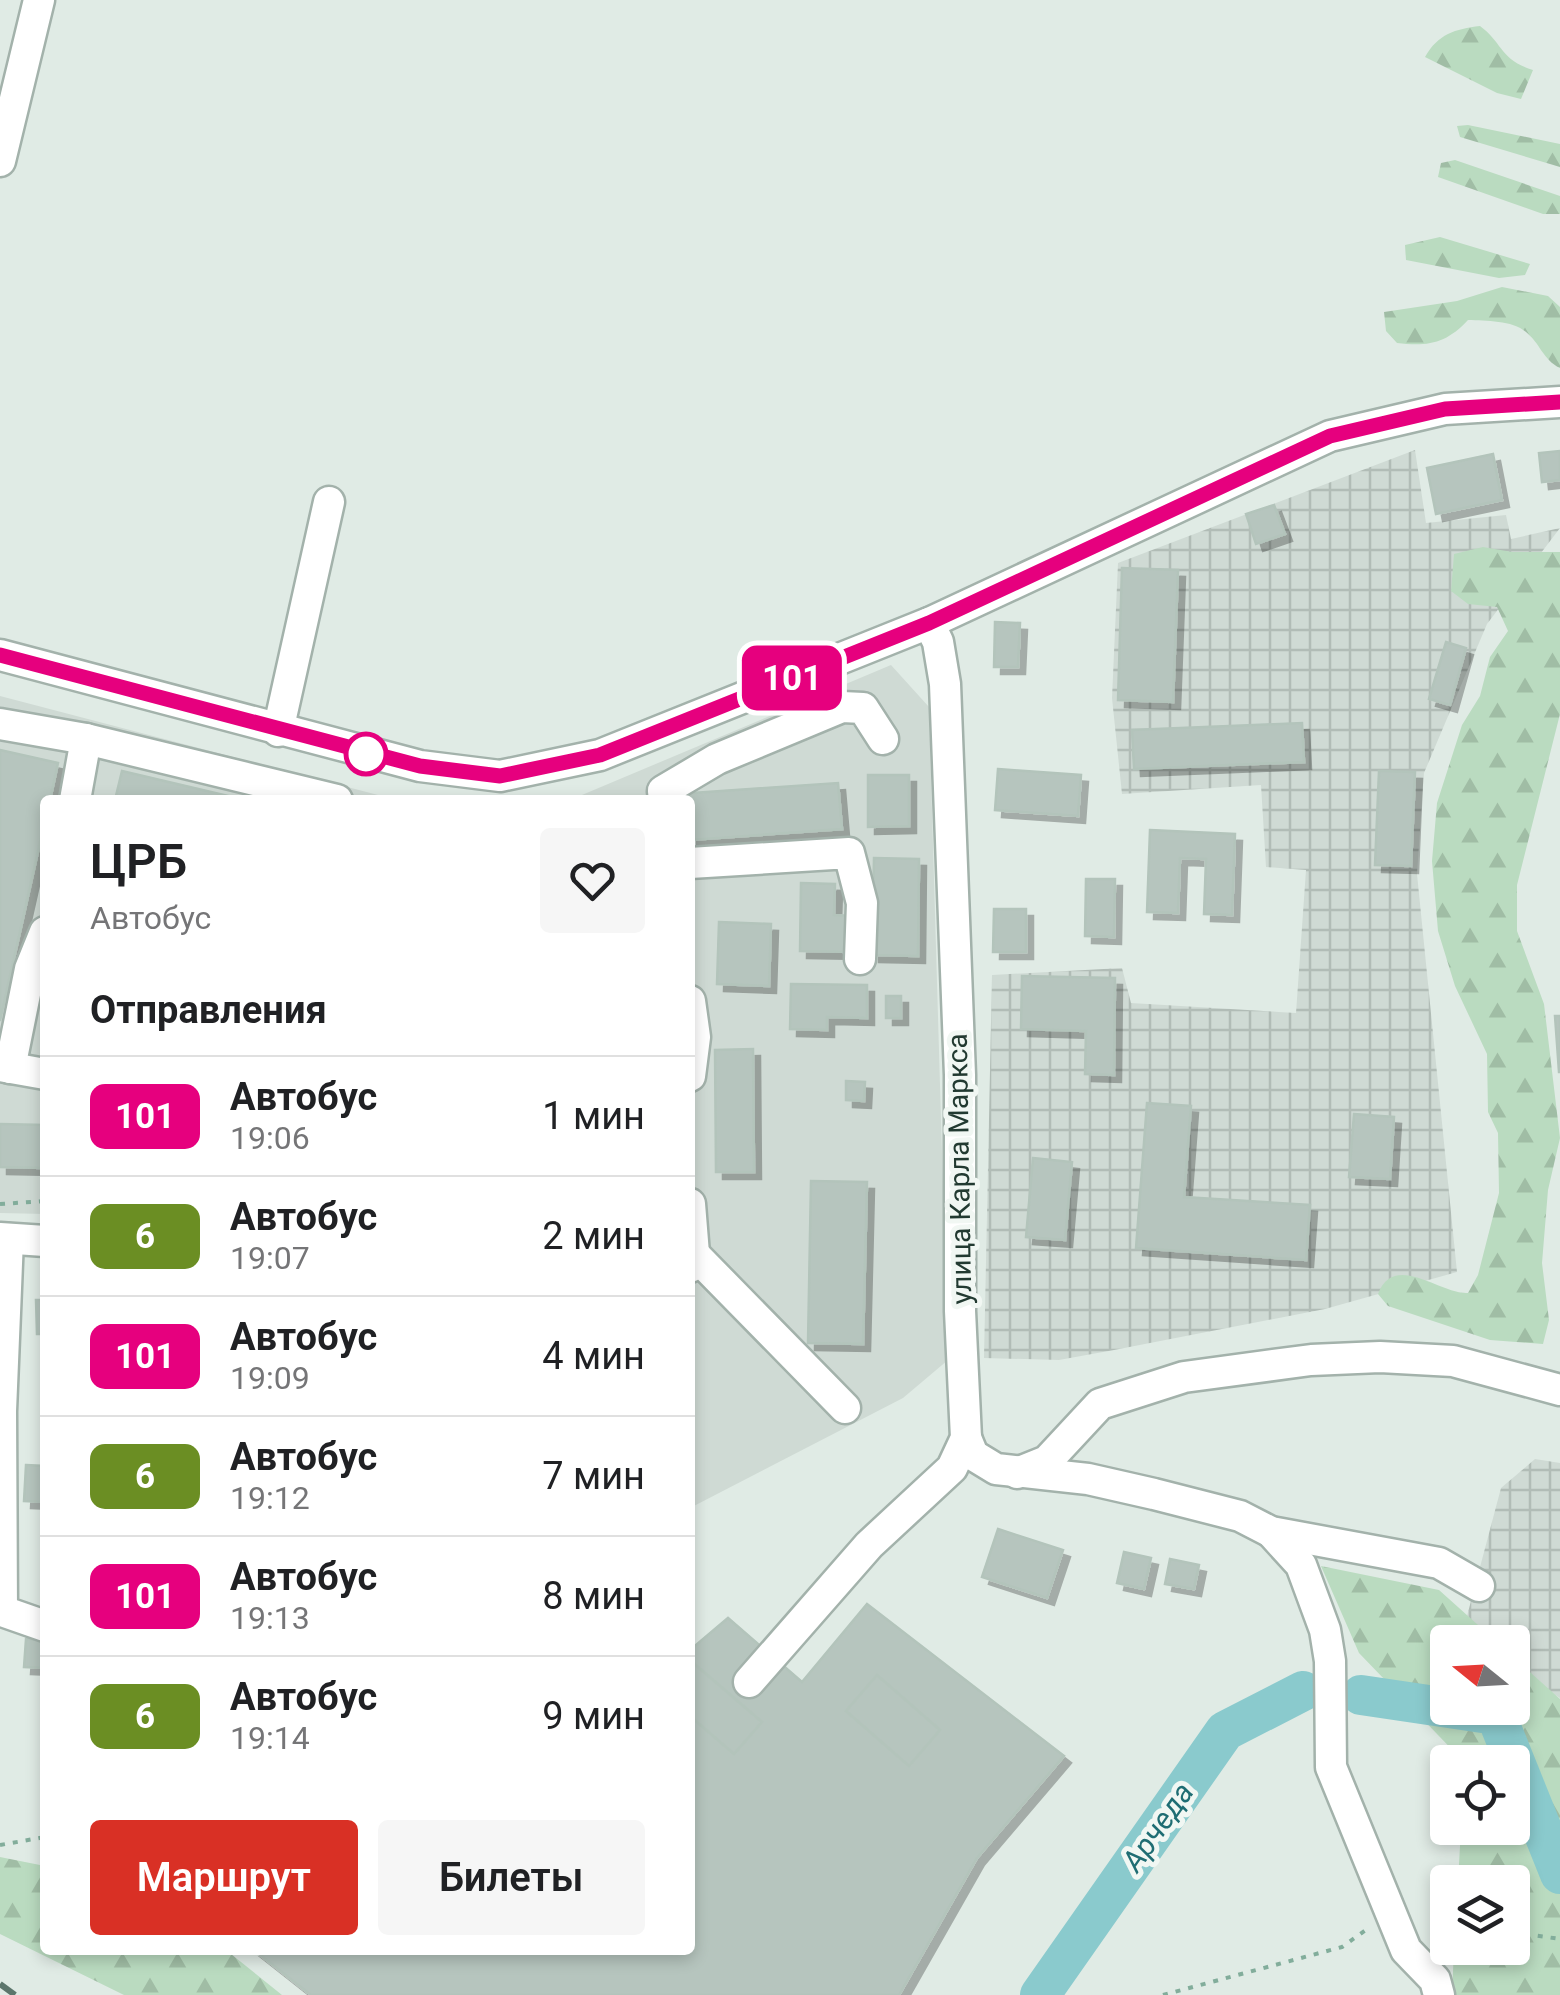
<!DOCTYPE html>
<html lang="ru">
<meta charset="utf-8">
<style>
:root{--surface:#fff;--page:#f6f6f6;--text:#202124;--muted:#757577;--line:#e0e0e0;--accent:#d93025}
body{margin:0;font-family:Roboto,sans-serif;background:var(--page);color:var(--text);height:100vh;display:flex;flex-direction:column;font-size:38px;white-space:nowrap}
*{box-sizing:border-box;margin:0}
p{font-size:32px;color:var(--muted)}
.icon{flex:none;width:55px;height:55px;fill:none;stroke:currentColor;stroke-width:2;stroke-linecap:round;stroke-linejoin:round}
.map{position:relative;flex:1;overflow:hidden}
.drawer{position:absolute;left:40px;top:795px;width:655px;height:1160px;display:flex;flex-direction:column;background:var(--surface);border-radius:10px;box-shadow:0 5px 15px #0003}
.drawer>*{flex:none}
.badge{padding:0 20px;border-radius:15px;font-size:35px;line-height:65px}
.needle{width:65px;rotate:288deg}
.fabs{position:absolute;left:1430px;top:1625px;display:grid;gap:20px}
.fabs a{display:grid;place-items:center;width:100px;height:100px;border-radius:10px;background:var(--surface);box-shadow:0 5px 15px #0003;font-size:50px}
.map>.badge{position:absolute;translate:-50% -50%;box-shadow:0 0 0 5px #fff}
h2{padding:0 50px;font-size:38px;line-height:90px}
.round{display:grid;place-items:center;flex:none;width:105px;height:105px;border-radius:10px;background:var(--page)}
.summary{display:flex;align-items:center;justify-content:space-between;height:170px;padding:0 50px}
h1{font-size:48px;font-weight:600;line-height:75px}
.primary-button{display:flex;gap:20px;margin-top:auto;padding:20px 50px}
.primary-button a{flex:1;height:115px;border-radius:10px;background:var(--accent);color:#fff;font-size:40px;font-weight:600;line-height:115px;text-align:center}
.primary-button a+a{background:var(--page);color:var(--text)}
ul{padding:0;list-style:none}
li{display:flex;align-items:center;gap:30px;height:120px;padding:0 50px;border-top:2px solid var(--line)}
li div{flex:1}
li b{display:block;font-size:38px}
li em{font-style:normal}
li .badge{min-width:110px;font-weight:700;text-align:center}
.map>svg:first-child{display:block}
.built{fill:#cfdad4}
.industrial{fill:url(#industrial-grid)}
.forest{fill:url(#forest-firs)}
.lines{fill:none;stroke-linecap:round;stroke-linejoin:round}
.river{stroke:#8acacd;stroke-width:40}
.building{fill:#b6c5be;stroke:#b3c4bb;stroke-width:2.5;filter:url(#shadow)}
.minor-casing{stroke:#a3b2ab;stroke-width:35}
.path{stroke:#82ad9b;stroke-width:4;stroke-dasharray:5 8;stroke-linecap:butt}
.minor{stroke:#fff;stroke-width:30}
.rail{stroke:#5c766c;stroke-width:6;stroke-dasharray:20 10;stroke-linecap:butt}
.line-casing{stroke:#fff;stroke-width:22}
.line{stroke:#e6007e;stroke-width:15}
.stop-dot{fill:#fff;stroke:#e6007e;stroke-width:5}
.labels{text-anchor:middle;stroke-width:10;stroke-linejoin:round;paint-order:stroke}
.street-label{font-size:28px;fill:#223a31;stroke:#f1f7f3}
.water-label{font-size:30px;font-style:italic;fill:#1f6d73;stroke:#f1f7f3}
</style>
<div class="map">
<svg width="1560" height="1995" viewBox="0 0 1560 1995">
<defs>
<pattern id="industrial-grid" width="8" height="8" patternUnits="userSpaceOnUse" patternTransform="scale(2.5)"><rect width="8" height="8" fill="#cfdad4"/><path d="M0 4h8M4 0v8" fill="none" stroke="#b1bcb6"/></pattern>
<pattern id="forest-firs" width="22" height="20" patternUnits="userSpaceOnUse" patternTransform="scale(2.5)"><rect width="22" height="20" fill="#badbc0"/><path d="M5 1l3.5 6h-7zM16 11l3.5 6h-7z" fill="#a0bda5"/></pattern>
<filter id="shadow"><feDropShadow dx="7" dy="7" stdDeviation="0" flood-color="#0004"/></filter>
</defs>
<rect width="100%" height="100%" fill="#e0ebe5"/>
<g class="built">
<path d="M 891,665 L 929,707 L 948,1360 L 903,1398 L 690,1508 L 690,800 L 570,800 Z"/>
<path d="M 0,696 L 397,800 L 45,800 L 45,1214 L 0,1213 Z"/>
</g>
<g class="industrial">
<path d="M 1415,450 L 1426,523 L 1506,515 L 1511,539 L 1560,528 L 1487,624 L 1424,773 L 1417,874 L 1457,1272 L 1325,1309 L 1114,1350 L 1059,1360 L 984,1358 L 992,975 L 1122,968 L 1131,1003 L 1296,1013 L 1306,870 L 1266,867 L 1261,785 L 1122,794 L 1112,698 L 1118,563 Z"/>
<path d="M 1535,1459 L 1560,1463 L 1560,1698 L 1513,1667 L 1512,1642 L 1474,1642 L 1462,1635 L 1501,1488 Z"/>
</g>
<g class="forest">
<path d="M 1480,26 C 1503,43 1500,60 1533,70 L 1521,99 L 1497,93 L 1425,57 C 1438,34 1455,29 1480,26 Z"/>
<path d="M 1468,125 L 1560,144 L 1560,167 L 1460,137 L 1457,126 Z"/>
<path d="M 1455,160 L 1560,196 L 1560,214 L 1543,214 L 1438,177 L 1441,163 Z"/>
<path d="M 1440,237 L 1530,264 L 1525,275 L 1499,278 L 1406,260 L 1405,245 Z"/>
<path d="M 1502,287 L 1548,296 L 1560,307 L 1560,368 C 1543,360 1540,343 1526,332 C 1512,320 1486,321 1468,320 C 1447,343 1428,347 1397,343 L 1386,331 L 1384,312 L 1457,301 Z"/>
<path d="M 1483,547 L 1512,552 L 1560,552 L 1560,714 L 1517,885 L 1517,931 L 1544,1004 L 1560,1138 L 1548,1190 L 1542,1263 L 1549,1320 L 1543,1344 L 1490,1340 L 1388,1306 L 1378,1294 C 1394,1251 1441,1295 1468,1293 L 1478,1275 L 1499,1193 L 1498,1133 L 1488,1112 L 1487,1054 L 1455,986 L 1438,931 L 1432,861 L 1437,803 L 1462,725 L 1480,696 L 1490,657 L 1508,631 L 1497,607 L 1468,604 L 1451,591 L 1454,554 Z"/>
<path d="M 1321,1566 L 1439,1590 L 1497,1642 L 1448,1642 L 1448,1708 L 1512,1708 L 1513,1657 L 1560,1699 L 1560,1995 L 1452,1995 L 1454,1948 L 1512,1948 L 1512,1882 L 1458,1882 L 1461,1828 L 1512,1828 L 1512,1762 L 1464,1762 L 1359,1653 Z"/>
<path d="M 0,1857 L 45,1866 L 45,1950 L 226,1950 L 282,1995 L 124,1995 L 0,1934 Z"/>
</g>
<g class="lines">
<g class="river">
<path d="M 1361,1695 L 1496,1715 L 1560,1874"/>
<path d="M 1040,1995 L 1225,1731 L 1303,1691"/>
</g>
</g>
<g class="building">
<path d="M 1560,451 L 1560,480 L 1542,482 L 1539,453 Z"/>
<path d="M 1493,454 L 1502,500 L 1436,514 L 1427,468 Z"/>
<path d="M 1274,505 L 1285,534 L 1256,544 L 1246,514 Z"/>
<path d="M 1122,568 L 1178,570 L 1173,702 L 1118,700 Z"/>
<path d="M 995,622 L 1020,623 L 1018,667 L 994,667 Z"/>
<path d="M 1446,642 L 1466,648 L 1450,705 L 1429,699 Z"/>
<path d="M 1302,723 L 1304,762 L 1134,769 L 1132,730 Z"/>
<path d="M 0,750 L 58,763 L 50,800 L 45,800 L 45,820 L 0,1021 Z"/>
<path d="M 998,769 L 1081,775 L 1078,816 L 995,810 Z"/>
<path d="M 122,771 L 245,800 L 115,800 Z"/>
<path d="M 1379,771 L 1415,772 L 1411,866 L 1375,865 Z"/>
<path d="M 868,775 L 909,775 L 909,826 L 868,827 Z"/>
<path d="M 838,783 L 842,829 L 690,840 L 690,800 L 680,800 L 679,794 Z"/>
<path d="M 1150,830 L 1235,834 L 1232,915 L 1204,914 L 1206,859 L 1180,858 L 1178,913 L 1147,912 Z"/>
<path d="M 874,858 L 919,859 L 918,956 L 872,955 Z"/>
<path d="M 1086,879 L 1115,879 L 1114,937 L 1085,936 Z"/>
<path d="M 801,883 L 835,884 L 834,915 L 854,916 L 853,952 L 800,951 Z"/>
<path d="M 994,909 L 1026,909 L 1026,952 L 993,952 Z"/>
<path d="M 719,922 L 771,924 L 769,986 L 717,984 Z"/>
<path d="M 1022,976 L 1115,978 L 1114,1075 L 1085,1074 L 1086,1031 L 1021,1029 Z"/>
<path d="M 791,984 L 867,985 L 867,1018 L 827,1017 L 827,1030 L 790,1029 Z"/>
<rect x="886" y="996" width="15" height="22"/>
<path d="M 1555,1016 L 1560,1016 L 1560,1072 L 1559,1072 Z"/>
<path d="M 753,1049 L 754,1172 L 716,1172 L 715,1050 Z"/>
<path d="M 846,1081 L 865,1082 L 864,1101 L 846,1100 Z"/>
<path d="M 1147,1103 L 1191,1106 L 1184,1197 L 1310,1205 L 1306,1260 L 1136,1248 Z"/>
<path d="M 1354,1114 L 1394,1117 L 1390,1179 L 1349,1177 Z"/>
<path d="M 0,1124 L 45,1125 L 45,1168 L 0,1167 Z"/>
<path d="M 1033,1158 L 1072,1162 L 1065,1240 L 1026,1237 Z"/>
<path d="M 811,1181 L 867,1182 L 863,1344 L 808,1343 Z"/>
<path d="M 36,1300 L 45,1300 L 45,1334 L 37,1334 Z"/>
<path d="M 26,1465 L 45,1466 L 45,1502 L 24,1501 Z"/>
<path d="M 998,1529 L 1063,1550 L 1047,1598 L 982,1577 Z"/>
<path d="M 1124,1552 L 1151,1558 L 1144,1589 L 1117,1583 Z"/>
<path d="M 1170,1559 L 1199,1565 L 1194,1589 L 1165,1584 Z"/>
<path d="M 867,1604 L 1064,1756 L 977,1858 L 899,1995 L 311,1995 L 254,1950 L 690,1950 L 690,1650 L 728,1618 L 802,1682 Z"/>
<path d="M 26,1639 L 45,1640 L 45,1668 L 24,1667 Z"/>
<path d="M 691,1661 L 762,1722 L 734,1754 L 690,1716 Z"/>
<path d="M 877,1675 L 940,1730 L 909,1766 L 846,1711 Z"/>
</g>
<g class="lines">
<defs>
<g id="minor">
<path d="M 0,161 L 39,0"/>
<path d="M 0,655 L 420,766 L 500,776 L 600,755 L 929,623 L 1330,436 L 1445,409 L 1560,402"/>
<path d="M 0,724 L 86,739 L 337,800"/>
<path d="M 278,731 L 329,502"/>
<path d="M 75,800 L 86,739"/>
<path d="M 664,800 L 663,791 L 717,759 L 842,707 L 863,708 L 883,739"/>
<path d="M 690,863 L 849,853 L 862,903 L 860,959"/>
<path d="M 690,1001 L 695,1037 L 690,1076"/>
<path d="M 0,1066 L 45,1074"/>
<path d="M 10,1068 L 30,969 L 45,932"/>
<path d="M 690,1204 L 694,1254"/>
<path d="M 0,1238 L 45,1241"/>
<path d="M 8,1239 L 1,1411 L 2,1611 L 45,1626"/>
<path d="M 690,1267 L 694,1254 L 845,1408"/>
<path d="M 966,1438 L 973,1455 L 996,1469 L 1088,1479 L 1154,1494 L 1240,1516 L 1271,1532 L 1439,1563 L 1479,1586"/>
<path d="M 1017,1473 L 1047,1461 L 1100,1404 L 1184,1377 L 1311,1360 L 1380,1357 L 1453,1361 L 1560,1390"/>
<path d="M 1271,1532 L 1301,1565 L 1325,1630 L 1330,1661 L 1331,1767 L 1406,1950 L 1435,1980 L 1439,1995"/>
<path d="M 749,1682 L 869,1545 L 952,1468 L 966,1438 L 960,1311 L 960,1075 L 945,684 L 938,642 L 929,623"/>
</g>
</defs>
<use href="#minor" class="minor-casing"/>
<g class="path">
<path d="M 0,1204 L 45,1201"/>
<path d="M 0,1845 L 45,1837"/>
<path d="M 1512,1932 L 1560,1939"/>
<path d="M 1163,1995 L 1342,1947 L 1370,1927"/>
</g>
<use href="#minor" class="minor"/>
<path class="rail" d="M 0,1984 L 15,1995"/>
</g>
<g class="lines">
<defs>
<path id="line" d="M 0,655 L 420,766 L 500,776 L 600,755 L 929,623 L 1330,436 L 1445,409 L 1560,402"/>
</defs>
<use href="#line" class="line-casing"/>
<use href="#line" class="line"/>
</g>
<circle class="stop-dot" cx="366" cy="754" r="20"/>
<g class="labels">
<g class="street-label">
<text transform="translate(959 1169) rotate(-91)" y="10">улица Карла Маркса</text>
</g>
<g class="water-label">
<text transform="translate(1158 1827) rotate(-55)" y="10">Арчеда</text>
</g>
</g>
</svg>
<div class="fabs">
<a><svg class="needle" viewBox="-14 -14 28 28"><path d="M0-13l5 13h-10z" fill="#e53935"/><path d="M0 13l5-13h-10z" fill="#757577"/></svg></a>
<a><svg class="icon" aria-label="locate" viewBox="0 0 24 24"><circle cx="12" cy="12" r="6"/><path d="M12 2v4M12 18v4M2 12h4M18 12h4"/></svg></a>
<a><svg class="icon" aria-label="layers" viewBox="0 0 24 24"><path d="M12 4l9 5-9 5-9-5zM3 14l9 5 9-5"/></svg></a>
</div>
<b class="badge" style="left:792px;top:678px;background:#e6007e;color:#fff">101</b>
<section class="drawer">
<div class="summary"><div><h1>ЦРБ</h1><p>Автобус</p></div><a class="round"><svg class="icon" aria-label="heart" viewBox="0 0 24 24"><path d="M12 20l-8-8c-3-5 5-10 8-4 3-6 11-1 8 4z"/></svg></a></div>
<h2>Отправления</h2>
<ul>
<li><span class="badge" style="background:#e6007e;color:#fff">101</span><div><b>Автобус</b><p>19:06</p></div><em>1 мин</em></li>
<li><span class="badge" style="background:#6b8e23;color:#fff">6</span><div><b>Автобус</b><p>19:07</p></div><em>2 мин</em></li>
<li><span class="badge" style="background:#e6007e;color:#fff">101</span><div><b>Автобус</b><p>19:09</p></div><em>4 мин</em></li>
<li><span class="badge" style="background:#6b8e23;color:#fff">6</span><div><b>Автобус</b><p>19:12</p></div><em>7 мин</em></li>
<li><span class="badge" style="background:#e6007e;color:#fff">101</span><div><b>Автобус</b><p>19:13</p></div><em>8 мин</em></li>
<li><span class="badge" style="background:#6b8e23;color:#fff">6</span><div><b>Автобус</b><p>19:14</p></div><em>9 мин</em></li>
</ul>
<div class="primary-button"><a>Маршрут</a><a>Билеты</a></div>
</section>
</div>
